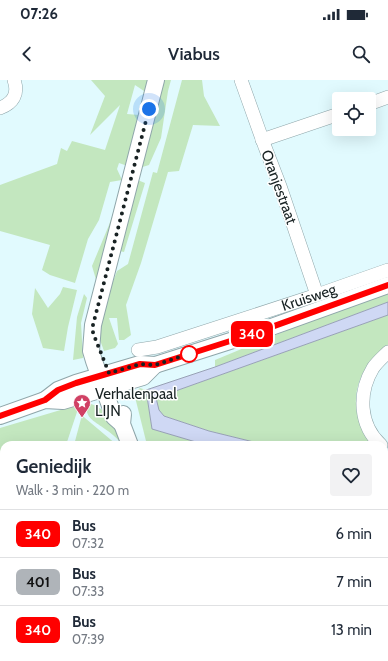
<!DOCTYPE html>
<meta charset="utf-8">
<style>
:root{--surface:#fff;--page:#f2f2f3;--text:#1f2937;--muted:#747a83;--line:#e0e1e3}
body{margin:0;font-family:Cabin,sans-serif;background:var(--page);color:var(--text);height:100vh;display:flex;flex-direction:column;font-size:15px;white-space:nowrap}
*{box-sizing:border-box;margin:0}
p{font-size:13px;color:var(--muted)}
.icon{flex:none;width:22px;height:22px;fill:none;stroke:currentColor;stroke-width:2;stroke-linecap:round;stroke-linejoin:round}
.map{position:relative;flex:1;overflow:hidden}
.details{position:absolute;left:0px;top:361px;width:388px;height:220px;display:flex;flex-direction:column;background:var(--surface);border-radius:12px 12px 0 0;box-shadow:0 4px 16px #0002}
.details>*{flex:none}
.badge{padding:0 8px;border-radius:6px;font-size:14px;line-height:26px}
.controls{position:absolute;left:332px;top:12px;display:grid;gap:8px}
.controls a{display:grid;place-items:center;width:44px;height:44px;border-radius:4px;background:var(--surface);box-shadow:0 4px 16px #0002;font-size:20px}
.you{position:absolute;width:20px;height:20px;margin:-10px;border:3px solid #fff;border-radius:50%;background:#1a73e8;box-shadow:0 0 0 6px #1a73e833}
.map>.badge{position:absolute;translate:-50% -50%;box-shadow:0 0 0 2px #fff}
.round{display:grid;place-items:center;flex:none;width:42px;height:42px;border-radius:4px;background:var(--page)}
.headline{display:flex;align-items:center;justify-content:space-between;height:68px;padding:0 16px}
h1{font-size:19px;font-weight:600;line-height:30px}
ul{padding:0;list-style:none}
li{display:flex;align-items:center;gap:12px;height:48px;padding:0 16px;border-top:1px solid var(--line)}
li div{flex:1}
li b{display:block;font-size:15px}
li em{font-style:normal}
li .badge{min-width:44px;font-weight:700;text-align:center}
.status{display:flex;justify-content:space-between;align-items:center;height:28px;padding:0 20px;background:var(--surface);direction:ltr}
.status svg{height:11px;fill:currentColor}
header{display:flex;justify-content:space-between;align-items:center;height:52px;padding:0 16px;background:var(--surface);font-size:18px;font-weight:600}
.map>svg:first-child{display:block}
.green{fill:#c3e7bf;fill-rule:evenodd}
.water{fill:#cfd8f4;stroke:#98a1b5}
.lines{fill:none;stroke-linecap:round;stroke-linejoin:round}
.minor-casing{stroke:#8fa6aa;stroke-width:14}
.tertiary-casing{stroke:#8fa6aa;stroke-width:18}
.minor{stroke:#fff;stroke-width:13}
.tertiary{stroke:#fff;stroke-width:16}
.line-casing{stroke:#fff;stroke-width:9}
.line{stroke:#f00;stroke-width:6}
.walk{stroke:#182223;stroke-width:4;stroke-dasharray:0 7.2}
.stop-dot{fill:#fff;stroke:#f00;stroke-width:2}
.labels{text-anchor:middle;stroke-width:3;stroke-linejoin:round;paint-order:stroke}
.street-label{font-size:15px;fill:#182223;stroke:#fff}
.poi-label{font-size:15px;fill:#182223;stroke:#fff;text-anchor:start}
</style>
<div class="status"><b>07:26</b><svg viewBox="0 0 49 12"><path d="M0 12V9h3v3zM5 12V6h3v6zM10 12V3h3v9zM15 12V0h3v12zM26 1h20v11H26zM47 4h2v5h-2z"/></svg></div>
<header><svg class="icon" aria-label="back" viewBox="0 0 24 24"><path d="M15 5l-7 7 7 7"/></svg>Viabus<svg class="icon" aria-label="search" viewBox="0 0 24 24"><circle cx="10" cy="10" r="6"/><path d="M15 15l6 6"/></svg></header>
<div class="map">
<svg width="388" height="581" viewBox="0 0 388 581">
<rect width="100%" height="100%" fill="#e1fafe"/>
<g class="green">
<path d="M 91,0 L 171,0 L 168,11 L 161,58 L 149,85 L 136,89 L 119,83 L 117,89 L 122,100 L 110,102 L 99,140 L 88,159 L 75,203 L 50,195 L 42,190 L 50,165 L 0,151 L 0,105 L 57,84 L 61,68 L 67,71 L 72,61 L 105,70 L 120,25 L 90,55 L 105,16 ZM 135,5 L 144,11 L 139,35 L 127,34 Z"/>
<path d="M 182,0 L 202,0 L 204,16 L 220,46 L 193,45 L 179,91 L 168,92 L 141,183 L 126,225 L 131,255 L 124,260 L 119,260 L 117,238 L 109,238 L 118,264 L 115,268 L 104,271 L 100,260 L 100,246 L 103,227 L 117,191 L 128,184 L 153,92 L 157,93 Z"/>
<path d="M 125,98 L 135,99 L 145,103 L 124,172 L 119,171 L 97,203 L 92,186 L 109,145 Z"/>
<path d="M 63,207 L 77,210 L 68,247 L 64,271 L 43,268 L 32,234 L 35,208 L 48,228 L 60,214 Z"/>
<path d="M 388,212 L 388,222 L 215,287 L 215,280 L 336,230 Z"/>
<path d="M 84,214 L 87,218 L 81,243 L 83,278 L 73,280 L 77,237 Z"/>
<path d="M 388,235 L 388,265 C 383,269 378,273 374,277 C 350,304 350,338 373,365 L 266,365 L 209,351 L 164,336 L 159,331 L 156,318 Z"/>
<path d="M 140,308 L 146,310 L 152,349 L 206,365 L 147,365 L 134,313 Z"/>
<path d="M 91,324 C 103,327 112,340 120,349 L 120,362 C 116,357 111,353 105,349 C 96,342 86,339 86,326 Z"/>
<path d="M 74,326 L 78,329 L 66,365 L 4,365 L 4,384 L 0,383 L 0,348 Z"/>
<path d="M 82,335 L 85,338 L 117,365 L 74,365 Z"/>
<path d="M 384,417 L 388,418 L 388,477 L 384,475 Z"/>
</g>
<path class="water" d="M 388,222 L 388,235 L 156,318 L 159,330 L 164,336 L 209,351 L 266,365 L 206,365 L 152,349 L 146,310 L 215,287 Z"/>
<g class="lines">
<defs>
<g id="minor">
<path d="M 241,0 L 265,67 L 280,106 L 317,215"/>
<path d="M 369,24 L 388,17"/>
<path d="M 0,28 C 13,23 19,14 14,0"/>
<path d="M 262,60 L 339,34"/>
<path id="s1" d="M 138,270 L 157,267 L 317,215 L 388,190"/>
<path d="M 381,365 C 359,345 358,313 373,288 C 377,282 383,277 388,272"/>
<path d="M 29,581 L 35,577"/>
</g>
<g id="tertiary">
<path d="M 45,320 L 58,310 L 76,303 L 140,284 L 155,285 L 249,255 L 388,205"/>
<path d="M 123,334 L 122,344 L 130,365"/>
<path d="M 0,336 L 45,320 L 63,321 L 143,297 L 155,285"/>
<path d="M 122,344 L 114,337 L 94,281 L 91,271 L 93,245 L 156,0"/>
<path d="M 207,577 L 208,581"/>
</g>
</defs>
<use href="#minor" class="minor-casing"/>
<use href="#tertiary" class="tertiary-casing"/>
<use href="#minor" class="minor"/>
<use href="#tertiary" class="tertiary"/>
</g>
<g class="lines">
<defs>
<path id="line" d="M 0,336 L 45,320 L 58,310 L 76,303 L 140,284 L 155,285 L 249,255 L 388,205"/>
</defs>
<use href="#line" class="line-casing"/>
<use href="#line" class="line"/>
<path class="walk" d="M 149,29 L 93,245 L 93,253 L 109,293 L 140,284 L 155,285 L 189,274"/>
</g>
<defs>
<symbol id="sight-pin" viewBox="-11 -11 22 30"><path d="M0 17L-7.5 6A9.5 9.5 0 1 1 7.5 6Z" fill="#d04164" stroke="#fff"/><path d="M0-6L1.8-2.2L6-1.7L2.9 1.2L3.7 5.4L0 3.3L-3.7 5.4L-2.9 1.2L-6-1.7L-1.8-2.2Z" fill="#fff"/></symbol>
</defs>
<g fill-rule="evenodd">
<use href="#sight-pin" x="72" y="313" width="20" height="27"/>
</g>
<circle class="stop-dot" cx="189" cy="274" r="8"/>
<g class="labels">
<g class="street-label">
<text transform="translate(279 107) rotate(70)" y="5">Oranjestraat</text>
<text dy="5" stroke="none"><textPath href="#s1" startOffset="179">Kruisweg</textPath></text>
</g>
<g class="poi-label">
<text x="95" y="319">Verhalenpaal<tspan x="95" dy="17">LIJN</tspan></text>
</g>
</g>
</svg>
<div class="controls">
<a><svg class="icon" aria-label="locate" viewBox="0 0 24 24"><circle cx="12" cy="12" r="6"/><path d="M12 2v4M12 18v4M2 12h4M18 12h4"/></svg></a>
</div>
<div class="you" style="left:149px;top:29px"></div>
<b class="badge" style="left:252px;top:254px;background:#f00;color:#fff">340</b>
<section class="details">
<div class="headline"><div><h1>Geniedijk</h1><p>Walk · 3 min · 220 m</p></div><a class="round"><svg class="icon" aria-label="heart" viewBox="0 0 24 24"><path d="M12 20l-8-8c-3-5 5-10 8-4 3-6 11-1 8 4z"/></svg></a></div>
<ul>
<li><span class="badge" style="background:#f00;color:#fff">340</span><div><b>Bus</b><p>07:32</p></div><em>6 min</em></li>
<li><span class="badge" style="background:#afb4b9;color:#111">401</span><div><b>Bus</b><p>07:33</p></div><em>7 min</em></li>
<li><span class="badge" style="background:#f00;color:#fff">340</span><div><b>Bus</b><p>07:39</p></div><em>13 min</em></li>
</ul>
</section>
</div>
